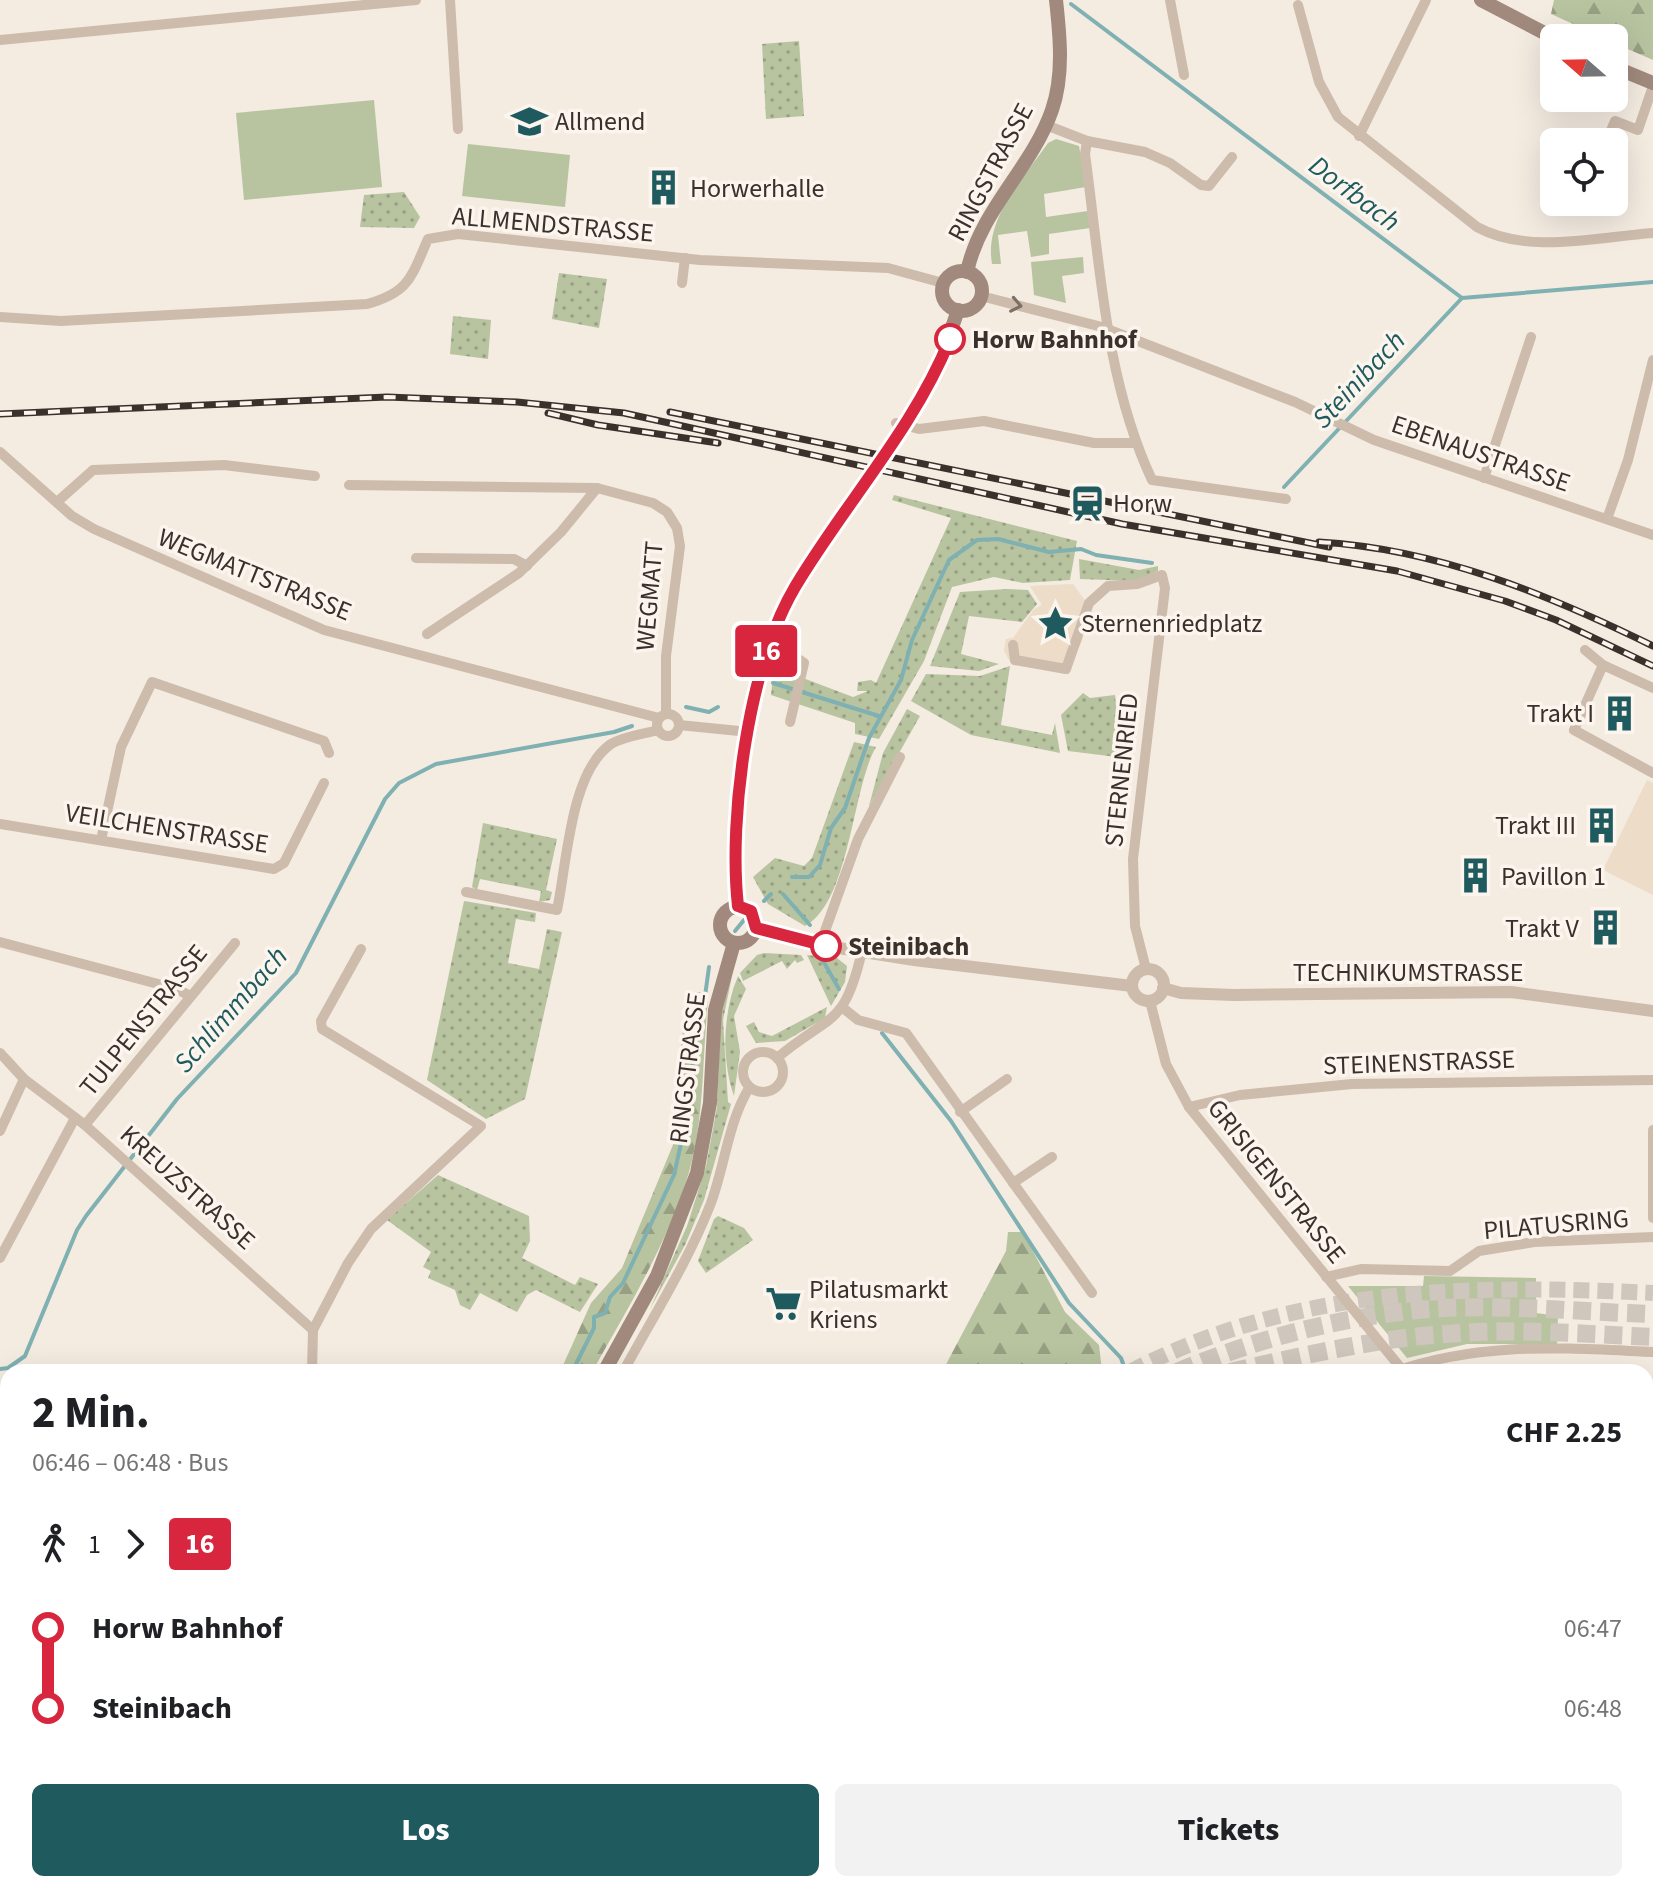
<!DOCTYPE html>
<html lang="de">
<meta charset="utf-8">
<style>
:root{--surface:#fff;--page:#f2f2f2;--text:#202124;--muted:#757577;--accent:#1f5a5e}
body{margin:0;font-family:"Source Sans 3",sans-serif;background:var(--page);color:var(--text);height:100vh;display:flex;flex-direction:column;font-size:30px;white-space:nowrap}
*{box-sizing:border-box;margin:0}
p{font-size:26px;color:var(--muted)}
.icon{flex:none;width:44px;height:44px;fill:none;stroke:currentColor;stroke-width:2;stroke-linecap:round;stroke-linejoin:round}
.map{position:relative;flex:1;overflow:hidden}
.panel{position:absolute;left:0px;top:1364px;width:1654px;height:528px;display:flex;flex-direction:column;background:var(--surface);border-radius:24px 24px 0 0;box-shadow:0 8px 32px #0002}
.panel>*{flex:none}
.badge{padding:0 16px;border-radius:6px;font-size:28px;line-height:52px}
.needle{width:52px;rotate:290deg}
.fabs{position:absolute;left:1540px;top:24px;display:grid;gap:16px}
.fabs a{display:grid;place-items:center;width:88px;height:88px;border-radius:12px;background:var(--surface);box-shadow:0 8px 32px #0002;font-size:40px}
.map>.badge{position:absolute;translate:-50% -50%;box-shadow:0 0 0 4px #fff}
.legs{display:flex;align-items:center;gap:12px;height:88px;padding:0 32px;font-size:26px}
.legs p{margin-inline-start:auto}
.overview{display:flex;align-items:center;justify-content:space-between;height:136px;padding:0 32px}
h1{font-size:44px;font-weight:800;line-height:60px}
.button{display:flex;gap:16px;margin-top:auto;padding:16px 32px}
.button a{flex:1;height:92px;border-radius:12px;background:var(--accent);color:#fff;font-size:32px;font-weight:800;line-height:92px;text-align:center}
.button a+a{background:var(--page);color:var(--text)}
ul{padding:0 32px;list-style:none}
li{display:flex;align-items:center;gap:28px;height:80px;font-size:30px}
li i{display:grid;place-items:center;width:12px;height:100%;margin:0 10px;background:currentColor}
li i::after{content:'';width:20px;height:20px;margin:-10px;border:6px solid;border-radius:50%;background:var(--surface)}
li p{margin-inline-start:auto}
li:first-child i{background:linear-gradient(#0000 50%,currentColor 0)}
li:last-child i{background:linear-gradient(currentColor 50%,#0000 0)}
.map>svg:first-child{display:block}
.grass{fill:url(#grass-dots)}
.forest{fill:url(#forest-firs)}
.garden{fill:#b8c4a0}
.plaza{fill:#ecdcc8}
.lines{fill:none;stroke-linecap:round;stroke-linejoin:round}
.stream{stroke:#7fb0b2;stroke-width:4}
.secondary-tunnel{stroke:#cfc6bd;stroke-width:14;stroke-dasharray:14 7;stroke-linecap:butt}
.primary-tunnel{stroke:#cfc6bd;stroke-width:16;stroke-dasharray:16 8;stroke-linecap:butt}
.motorway-tunnel{stroke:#cfc6bd;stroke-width:18;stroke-dasharray:18 9;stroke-linecap:butt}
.minor{stroke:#cdbbac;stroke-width:10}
.tertiary{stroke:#cdbbac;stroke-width:12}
.secondary{stroke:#a18a7d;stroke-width:14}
.primary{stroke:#7d675c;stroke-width:16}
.rail-casing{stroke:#3b302b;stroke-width:7}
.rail{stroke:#fbf5ee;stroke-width:4;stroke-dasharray:12;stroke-linecap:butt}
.oneway{stroke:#7d6f65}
.line-1-casing{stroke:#fff;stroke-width:18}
.line-1{stroke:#d7263d;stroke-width:12}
.stop-1-dot{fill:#fff;stroke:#d7263d;stroke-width:4}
.labels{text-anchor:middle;stroke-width:7;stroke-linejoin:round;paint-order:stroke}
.poi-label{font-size:26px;fill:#3b302b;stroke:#fbf5ee;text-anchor:start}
.street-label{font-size:26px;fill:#3b302b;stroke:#fbf5ee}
.stop-label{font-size:26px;font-weight:bold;fill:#3b302b;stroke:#fbf5ee;text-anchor:start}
.water-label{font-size:28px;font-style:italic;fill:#1f5a5e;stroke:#fbf5ee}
</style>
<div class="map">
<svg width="1653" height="1892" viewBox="0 0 1653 1892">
<defs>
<pattern id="grass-dots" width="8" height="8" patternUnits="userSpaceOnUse" patternTransform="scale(2)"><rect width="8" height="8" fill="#b8c4a0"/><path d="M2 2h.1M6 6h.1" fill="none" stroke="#97a083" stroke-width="1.8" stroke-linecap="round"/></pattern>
<pattern id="forest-firs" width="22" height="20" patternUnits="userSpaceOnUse" patternTransform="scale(2)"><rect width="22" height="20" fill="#b8c4a0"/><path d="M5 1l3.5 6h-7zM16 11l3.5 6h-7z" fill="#97a083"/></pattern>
</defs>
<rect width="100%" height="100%" fill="#f4ebe1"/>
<g class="grass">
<path d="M 799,41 L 804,116 L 766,119 L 762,44 Z"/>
<path d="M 404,192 L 420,217 L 414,228 L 360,227 L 364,195 Z"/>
<path d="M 559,273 L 607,279 L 599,328 L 552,319 Z"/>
<path d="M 453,316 L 491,320 L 488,359 L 450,354 Z"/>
<path d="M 894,495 L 1077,541 L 1070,580 L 1023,583 L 994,577 L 952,587 L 924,661 L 879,739 L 855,734 L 855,723 L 771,695 L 774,667 L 853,697 L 868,691 L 857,691 L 858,682 L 871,680 L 876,683 L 951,518 L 892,500 Z"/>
<path d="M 1079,559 L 1139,570 L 1158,566 L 1158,571 L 1135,581 L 1080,579 Z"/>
<path d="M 1007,589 L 1028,590 L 1037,604 L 1022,622 L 969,616 L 961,654 L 999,664 L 979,671 L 930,666 L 960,592 Z"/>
<path d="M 1010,666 L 1001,725 L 1052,735 L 1055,723 L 1060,753 L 971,735 L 911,701 L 926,674 L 980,676 Z"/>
<path d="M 1083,693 L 1090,698 L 1115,695 L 1116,706 L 1131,713 L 1125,758 L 1068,751 L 1061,715 Z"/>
<path d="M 907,709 L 920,716 L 869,806 L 883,753 Z"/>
<path d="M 854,742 L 876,747 C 852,788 850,902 805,926 L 768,904 L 753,877 L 775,858 L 804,866 L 812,858 Z"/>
<path d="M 483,823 L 557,839 L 546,890 L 552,892 L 550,900 L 539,902 L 541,891 L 480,879 L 477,890 L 472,887 Z"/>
<path d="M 464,901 L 536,913 L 535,922 L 516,919 L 508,963 L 539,969 L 547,929 L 562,932 L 525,1099 L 486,1119 L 427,1080 Z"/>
<path d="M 764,953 L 801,955 L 804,960 L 797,963 L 795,960 L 787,969 L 782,961 L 743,981 L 740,973 L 757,955 Z"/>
<path d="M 807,955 L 837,958 L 847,966 L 845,982 L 831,1006 Z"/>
<path d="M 733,971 L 723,1020 L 728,1102 L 731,1104 L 704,1200 L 685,1245 L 650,1309 L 687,1226 L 706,1166 L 717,1107 L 721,1010 Z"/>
<path d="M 738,976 L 746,989 L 734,1016 L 740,1052 L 734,1096 C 721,1059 723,1012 738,976 Z"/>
<path d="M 827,1007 L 825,1018 L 785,1041 L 756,1043 L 746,1026 L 754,1022 L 759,1032 L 772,1036 Z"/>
<path d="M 438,1175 L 529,1216 L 530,1241 L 522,1258 L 575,1285 L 580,1277 L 598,1284 L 580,1312 L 536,1290 L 527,1295 L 517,1312 L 480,1293 L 470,1310 L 460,1305 L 455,1290 L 428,1278 L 431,1271 L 423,1267 L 431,1252 L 387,1220 Z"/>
<path d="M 718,1216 L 744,1228 L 753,1240 L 706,1273 L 698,1261 L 714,1219 Z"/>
</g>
<g class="forest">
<path d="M 1554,0 L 1653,0 L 1653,60 L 1614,43 L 1614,38 L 1604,38 L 1551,14 Z"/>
<path d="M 701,992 L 708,1001 C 702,1058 705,1116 689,1172 C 668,1243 628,1308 592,1372 L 560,1372 L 591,1303 L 622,1268 L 675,1140 L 681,1087 L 681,1040 L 692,993 Z"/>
<path d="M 1008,1232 L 1023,1232 L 1065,1312 L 1099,1345 L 1102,1371 L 942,1372 L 1006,1251 Z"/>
<path d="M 609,1884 L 994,1884 L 997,1892 L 560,1892 L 563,1888 L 605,1888 Z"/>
<path d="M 1322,1884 L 1550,1884 L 1544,1892 L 1296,1892 Z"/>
</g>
<g class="garden">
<path d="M 374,100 L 382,187 L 244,200 L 236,113 Z"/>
<path d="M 1056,139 L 1079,146 L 1086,187 L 1044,194 L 1046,217 L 1088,211 L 1090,228 L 1049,234 L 1049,254 L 1031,257 L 1027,231 L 998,235 L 1001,264 L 992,264 C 984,219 1023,178 1048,143 Z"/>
<path d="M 468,144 L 570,155 L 565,207 L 462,196 Z"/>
<path d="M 1083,257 L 1084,273 L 1062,276 L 1066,303 L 1034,295 L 1031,262 Z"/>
<path d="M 1424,1276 L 1536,1278 L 1536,1313 L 1558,1316 L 1557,1344 L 1467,1344 L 1407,1358 L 1348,1286 L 1423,1286 Z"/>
</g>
<g class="plaza">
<path d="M 1073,584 L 1089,606 L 1082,641 L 1067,673 L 1012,665 L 1004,651 L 1006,639 L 1013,638 L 1034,609 L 1042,605 L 1030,586 Z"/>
<path d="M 1647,780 L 1653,783 L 1653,895 L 1603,870 Z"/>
</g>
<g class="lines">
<g class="stream">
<path d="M 1071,4 L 1462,298 L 1653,282"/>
<path d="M 1284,487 L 1462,298"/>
<path d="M 773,683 L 879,716"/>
<path d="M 686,707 L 709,712 L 718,707"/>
<path d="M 792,877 L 809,877 L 820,865 L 831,828 L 845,808 L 869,738 L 901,680 L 912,640 L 949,560 L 977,540 L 998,539 L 1049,552 L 1081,549 L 1096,555 L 1152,563"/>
<path d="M 783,894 L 810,925"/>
<path d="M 764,901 L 771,894"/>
<path d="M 735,931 L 744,920"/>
<path d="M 822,959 L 839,989"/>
<path d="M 882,1033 L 951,1121 L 1069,1303 L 1121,1358 L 1126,1372"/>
<path d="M 0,1369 L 8,1368 L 25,1356 L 77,1230 L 86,1216 L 177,1099 L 296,973 L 385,799 L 399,783 L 436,764 L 614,732 L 632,726"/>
<path d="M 572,1372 L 594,1328 L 594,1317 L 605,1313 L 610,1297 L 623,1283 L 674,1175 L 690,1103 L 693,1063 L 690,1022 L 692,1012 L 705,996 L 709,967"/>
<path d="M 245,1884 L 248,1892"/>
<path d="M 1395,1892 L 1403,1884"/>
</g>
<path class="secondary-tunnel" d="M 859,492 L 910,415"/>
<path class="primary-tunnel" d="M 1130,1372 C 1294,1286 1473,1284 1653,1293"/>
<g class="motorway-tunnel">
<path d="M 1177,1372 C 1260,1337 1355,1313 1445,1308 C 1514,1305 1584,1312 1653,1314"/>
<path d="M 1230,1372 C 1301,1356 1373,1339 1446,1334 C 1515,1328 1584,1334 1653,1337"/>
<path d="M 0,1774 L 8,1773"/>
<path d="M 0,1809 L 8,1808"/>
</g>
<g class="minor">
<path d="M 450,0 L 458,129"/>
<path d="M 1170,0 L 1184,75"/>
<path d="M 1298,5 L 1319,82 L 1338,117 L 1477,227 C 1528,255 1597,237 1653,233"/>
<path d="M 0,40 L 416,0"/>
<path d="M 1046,125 L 1087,141 L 1145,152 L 1170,163 L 1201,185 L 1209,186 L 1232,157"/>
<path d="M 1359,136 L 1426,0"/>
<path d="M 1087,141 L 1085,154 C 1100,263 1105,380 1152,480 L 1286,499"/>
<path d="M 1606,142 L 1615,121 L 1638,130 L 1653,86"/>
<path d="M 682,283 L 685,258"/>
<path d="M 981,296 L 1102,327 L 1295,402 L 1374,440 L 1653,535"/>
<path d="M 0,317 L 61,321 L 367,304 C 410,292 411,277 428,239 L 458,234 L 700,260 L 888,268 L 943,283"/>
<path d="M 896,423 L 919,429 L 984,421 L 1094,443 L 1135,443"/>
<path d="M 0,452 L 72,516 L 94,529 L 324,630 L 659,718"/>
<path d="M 1484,478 L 1531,337"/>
<path d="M 349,485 L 597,488 L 653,503 L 667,512 L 677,528 L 680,546 L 666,656 L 666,714"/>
<path d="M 57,502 L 93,470 L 224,465 L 315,476"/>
<path d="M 1607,519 L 1628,460 L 1653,360"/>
<path d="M 416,558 L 514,559 L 527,566"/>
<path d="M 427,634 L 519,573 L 561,532 L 597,488"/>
<path d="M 1013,645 L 1015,660 L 1066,669 L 1089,603 L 1108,586 L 1137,584 L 1162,575 L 1165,588 L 1133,859 L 1135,926 L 1146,969"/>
<path d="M 1585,650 L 1603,665 L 1653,688"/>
<path d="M 1603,665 L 1574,730 L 1653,773"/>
<circle cx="668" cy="725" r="11"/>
<path d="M 790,722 L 804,663 L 789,653 L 795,641"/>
<path d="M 679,725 L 749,732"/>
<path d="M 0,824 L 274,869 L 284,863 L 324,783"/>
<path d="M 101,840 L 121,747 L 152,682 L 324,741 L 329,753"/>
<path d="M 466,892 L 557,910 C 567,864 570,772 611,744 C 624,736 644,734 658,730"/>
<path d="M 0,942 L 177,989 L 190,996"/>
<path d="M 820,945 L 858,839 L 900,757"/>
<path d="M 1150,1001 L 1166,1064 L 1189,1107 L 1404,1372"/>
<path d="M 843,1008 L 858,1020 L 906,1033 L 1092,1293"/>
<circle cx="763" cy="1072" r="20"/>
<path d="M 0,1053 L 24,1079 L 85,1125 L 313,1330 L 312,1372"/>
<path d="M 777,1058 C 830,1013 844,1029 862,951"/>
<path d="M 1189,1107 L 1240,1095 L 1352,1084 L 1653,1080"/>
<path d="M 960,1112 L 1007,1079"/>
<path d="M 85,1125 L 235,943"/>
<path d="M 1653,1130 L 1653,1218"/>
<path d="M 0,1131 L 24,1079"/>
<path d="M 1013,1183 L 1052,1157"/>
<path d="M 0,1258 L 75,1118"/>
<path d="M 1326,1277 L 1361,1269 L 1450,1271 L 1479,1251 L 1534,1242 L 1653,1237"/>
<path d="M 313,1330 L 348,1263 L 371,1229 L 481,1126 L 322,1029 L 321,1021 L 361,949"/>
<path d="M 623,1372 C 653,1317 688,1262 711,1203 C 725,1165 728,1123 749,1088"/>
<path d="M 1322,1372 L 1344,1372"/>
<path d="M 1393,1372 C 1482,1341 1561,1348 1653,1352"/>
<path d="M 1646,1548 L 1653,1547"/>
<path d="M 1646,1656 L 1653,1654"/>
<path d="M 1646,1800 L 1653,1794"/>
<path d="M 0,1845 L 8,1849"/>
<path d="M 47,1884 L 55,1892"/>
<path d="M 288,1892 L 299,1884"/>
</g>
<g class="tertiary">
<path d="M 756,928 L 820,945 L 914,960 L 1132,986"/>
<circle cx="1148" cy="985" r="16"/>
<path d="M 1163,988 L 1181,993 L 1234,995 L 1511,992 L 1653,1011"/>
</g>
<g class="secondary">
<path d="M 1481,0 L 1554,38"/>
<path d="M 1614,67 L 1653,83"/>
<circle cx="962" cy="291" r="20"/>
<path d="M 967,272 C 980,210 1032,168 1052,110 C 1064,75 1060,36 1056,0"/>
<path d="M 911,413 L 939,366 L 958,310"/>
<path d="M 738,906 C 727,816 749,669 794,589 C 813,555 837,524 859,492"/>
<circle cx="738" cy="925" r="18"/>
<path d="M 604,1372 L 657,1276 L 697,1173 L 710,1103 L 715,1010 L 734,943"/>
</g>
<path class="primary" d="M 0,1748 L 8,1747"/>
<defs>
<g id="rail">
<path d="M 670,412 L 1329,547"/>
<path d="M 548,413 L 598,425 L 718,443"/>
<path d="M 0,414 L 387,397 L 517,402 L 624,413 L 1122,524 L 1397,571 L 1505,601 L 1556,620 L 1653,666"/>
<path d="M 1319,542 C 1438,549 1547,594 1653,646"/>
</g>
</defs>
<use href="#rail" class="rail-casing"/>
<use href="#rail" class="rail"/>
</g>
<defs><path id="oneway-chevron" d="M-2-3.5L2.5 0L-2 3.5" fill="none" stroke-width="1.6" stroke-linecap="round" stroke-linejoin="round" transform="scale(2)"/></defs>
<use class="oneway" href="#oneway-chevron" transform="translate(1016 305) rotate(11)"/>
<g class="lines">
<defs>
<path id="line-1" d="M 826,946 L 756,928 L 751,911 L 738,906 C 728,816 749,665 795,587 C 845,503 913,430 950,339"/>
</defs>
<use href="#line-1" class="line-1-casing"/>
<use href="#line-1" class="line-1"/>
</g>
<defs>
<symbol id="school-bare" viewBox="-9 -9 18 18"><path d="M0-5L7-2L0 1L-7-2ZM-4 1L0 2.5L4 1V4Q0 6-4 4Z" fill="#1f5a5e" stroke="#fbf5ee" stroke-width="2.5" paint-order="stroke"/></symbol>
<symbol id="building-bare" viewBox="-9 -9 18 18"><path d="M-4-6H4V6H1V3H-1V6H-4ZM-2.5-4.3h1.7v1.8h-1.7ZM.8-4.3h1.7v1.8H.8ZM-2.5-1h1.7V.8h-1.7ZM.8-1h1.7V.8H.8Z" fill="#1f5a5e" stroke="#fbf5ee" stroke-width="2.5" paint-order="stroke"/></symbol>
<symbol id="station-bare" viewBox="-9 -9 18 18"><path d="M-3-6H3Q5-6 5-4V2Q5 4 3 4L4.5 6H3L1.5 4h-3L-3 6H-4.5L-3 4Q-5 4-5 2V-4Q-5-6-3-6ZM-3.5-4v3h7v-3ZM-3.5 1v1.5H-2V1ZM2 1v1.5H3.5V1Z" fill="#1f5a5e" stroke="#fbf5ee" stroke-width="2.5" paint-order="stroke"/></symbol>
<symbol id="sight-bare" viewBox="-9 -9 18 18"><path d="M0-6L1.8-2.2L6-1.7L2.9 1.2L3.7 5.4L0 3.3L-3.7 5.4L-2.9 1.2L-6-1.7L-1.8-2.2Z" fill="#1f5a5e" stroke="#fbf5ee" stroke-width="2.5" paint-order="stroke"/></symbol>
<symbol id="supermarket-bare" viewBox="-9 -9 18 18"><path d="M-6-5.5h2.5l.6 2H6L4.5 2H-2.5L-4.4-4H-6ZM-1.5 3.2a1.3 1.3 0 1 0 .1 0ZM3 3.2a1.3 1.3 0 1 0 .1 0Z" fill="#1f5a5e" stroke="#fbf5ee" stroke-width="2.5" paint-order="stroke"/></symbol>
</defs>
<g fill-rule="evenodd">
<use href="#school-bare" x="504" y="96" width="51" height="51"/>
<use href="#building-bare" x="638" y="162" width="51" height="51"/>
<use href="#station-bare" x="1062" y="478" width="51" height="51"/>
<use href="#sight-bare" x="1030" y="598" width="51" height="51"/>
<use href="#building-bare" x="1594" y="688" width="51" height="51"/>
<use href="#building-bare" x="1576" y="800" width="51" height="51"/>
<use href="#building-bare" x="1450" y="850" width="51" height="51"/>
<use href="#building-bare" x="1580" y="902" width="51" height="51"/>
<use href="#supermarket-bare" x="758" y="1278" width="51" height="51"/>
</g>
<g class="stop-1-dot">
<circle cx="950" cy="339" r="14"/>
<circle cx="826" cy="946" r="14"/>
</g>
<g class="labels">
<g class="poi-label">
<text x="555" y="130">Allmend</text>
<text x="690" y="197">Horwerhalle</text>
<text x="1113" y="512">Horw</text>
<text x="1081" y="632">Sternenriedplatz</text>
<text x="1594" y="722" text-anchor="end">Trakt I</text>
<text x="1576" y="834" text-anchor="end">Trakt III</text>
<text x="1501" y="885">Pavillon 1</text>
<text x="1579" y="937" text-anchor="end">Trakt V</text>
<text x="809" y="1298">Pilatusmarkt<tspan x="809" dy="30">Kriens</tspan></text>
</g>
<g class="street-label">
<text transform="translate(990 172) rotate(-62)" y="9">RINGSTRASSE</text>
<text transform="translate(553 224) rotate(5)" y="9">ALLMENDSTRASSE</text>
<text transform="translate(1481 453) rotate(19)" y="9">EBENAUSTRASSE</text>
<text transform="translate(255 574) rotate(22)" y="9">WEGMATTSTRASSE</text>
<text transform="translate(649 596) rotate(-85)" y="9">WEGMATT</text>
<text transform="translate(1121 770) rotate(-84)" y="9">STERNENRIED</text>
<text transform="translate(167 828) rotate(9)" y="9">VEILCHENSTRASSE</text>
<text x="1408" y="981">TECHNIKUMSTRASSE</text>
<text transform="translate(143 1020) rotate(-51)" y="9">TULPENSTRASSE</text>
<text transform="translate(1419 1062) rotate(-2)" y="9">STEINENSTRASSE</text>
<text transform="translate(687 1068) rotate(-83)" y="9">RINGSTRASSE</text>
<text transform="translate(1277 1181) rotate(51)" y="9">GRISIGENSTRASSE</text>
<text transform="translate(188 1187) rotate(42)" y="9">KREUZSTRASSE</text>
<text transform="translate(1556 1224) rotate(-5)" y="9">PILATUSRING</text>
</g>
<g class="stop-label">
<text x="972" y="348">Horw Bahnhof</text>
<text x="848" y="955">Steinibach</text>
</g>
<g class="water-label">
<text transform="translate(1355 193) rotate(37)" y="10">Dorfbach</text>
<text transform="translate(1358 379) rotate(-47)" y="10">Steinibach</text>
<text transform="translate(230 1009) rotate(-49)" y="10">Schlimmbach</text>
</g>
</g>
</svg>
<div class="fabs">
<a><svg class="needle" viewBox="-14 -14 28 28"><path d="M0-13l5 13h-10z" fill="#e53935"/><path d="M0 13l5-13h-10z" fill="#757577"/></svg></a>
<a><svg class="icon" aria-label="locate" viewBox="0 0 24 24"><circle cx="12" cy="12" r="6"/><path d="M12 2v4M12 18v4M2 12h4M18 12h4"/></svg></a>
</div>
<b class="badge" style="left:766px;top:651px;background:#d7263d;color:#fff">16</b>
<section class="panel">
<div class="overview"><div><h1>2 Min.</h1><p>06:46 – 06:48 · Bus</p></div><b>CHF 2.25</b></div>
<div class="legs"><svg class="icon" aria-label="walk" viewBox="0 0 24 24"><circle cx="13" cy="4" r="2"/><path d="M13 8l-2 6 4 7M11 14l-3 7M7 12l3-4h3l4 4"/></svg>1<svg class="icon" aria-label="forward" viewBox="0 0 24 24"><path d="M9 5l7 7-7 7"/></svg><b class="badge" style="background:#d7263d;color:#fff">16</b></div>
<ul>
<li><i style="color:#d7263d"></i><b>Horw Bahnhof</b><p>06:47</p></li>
<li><i style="color:#d7263d"></i><b>Steinibach</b><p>06:48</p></li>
</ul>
<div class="button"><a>Los</a><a>Tickets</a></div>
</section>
</div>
